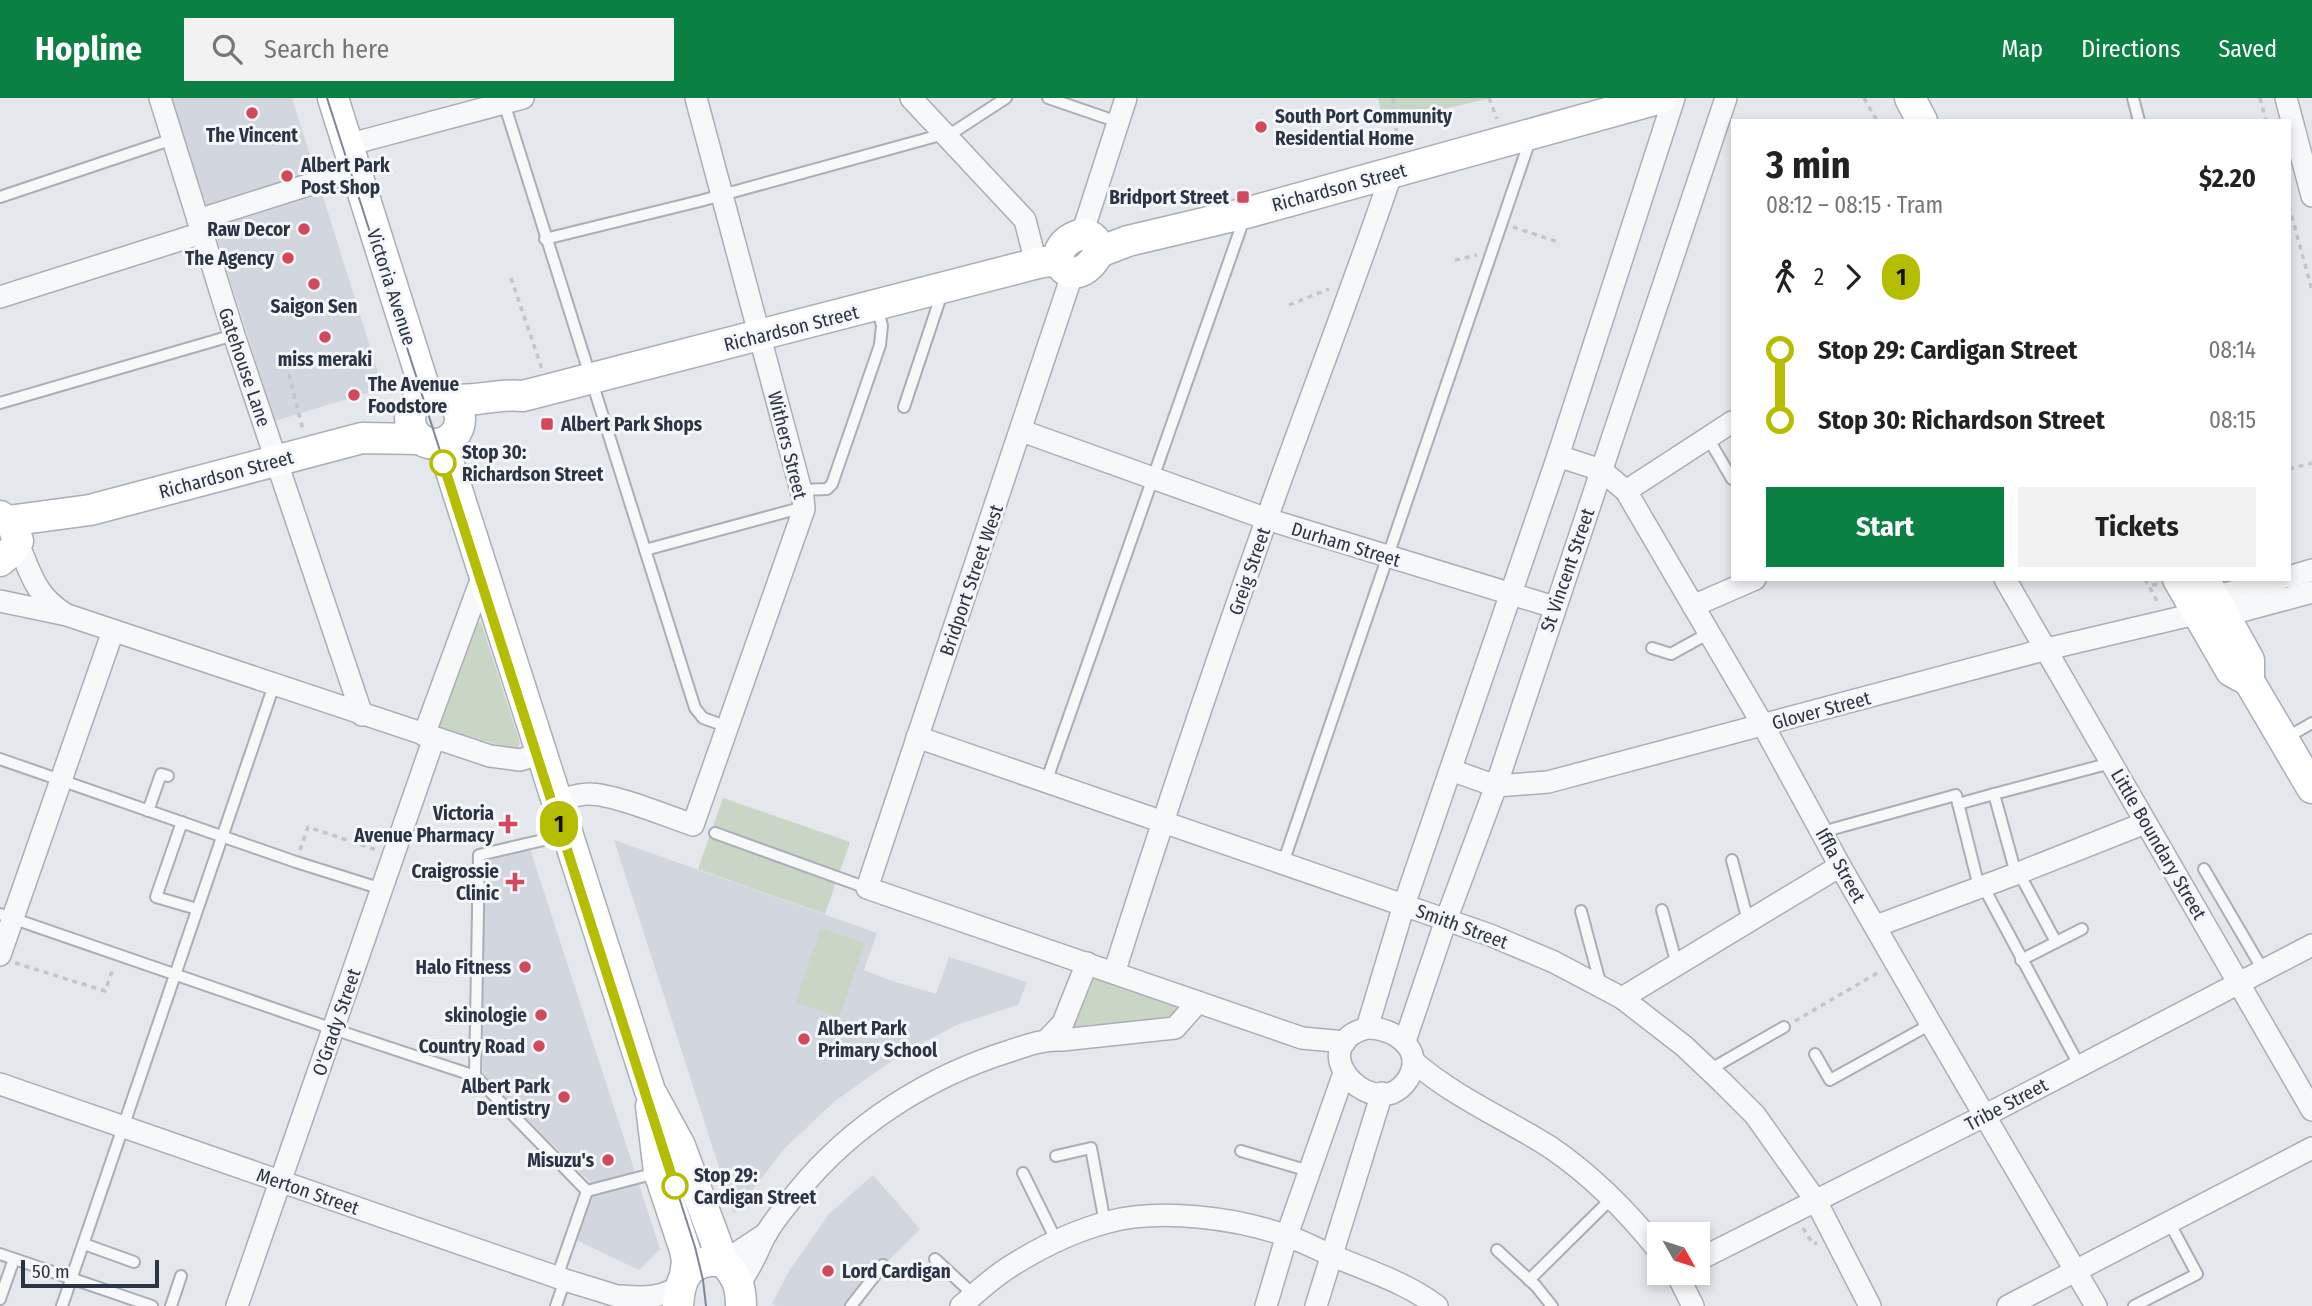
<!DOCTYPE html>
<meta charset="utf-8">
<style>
:root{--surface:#fff;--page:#f2f2f2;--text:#222;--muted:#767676;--accent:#0b8043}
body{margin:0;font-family:"Fira Sans Condensed",sans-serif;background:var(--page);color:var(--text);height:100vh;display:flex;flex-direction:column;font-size:26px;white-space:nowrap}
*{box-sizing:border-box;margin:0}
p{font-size:23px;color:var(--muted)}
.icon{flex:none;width:38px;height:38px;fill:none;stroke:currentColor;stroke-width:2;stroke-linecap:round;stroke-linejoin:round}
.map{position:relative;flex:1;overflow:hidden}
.panel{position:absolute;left:1731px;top:21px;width:560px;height:462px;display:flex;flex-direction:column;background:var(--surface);border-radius:0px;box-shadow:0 4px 10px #0003}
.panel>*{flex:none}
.badge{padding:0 14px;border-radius:23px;font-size:24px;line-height:46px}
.needle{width:46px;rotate:129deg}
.tools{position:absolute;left:1647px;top:1124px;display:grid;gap:14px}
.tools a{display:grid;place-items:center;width:63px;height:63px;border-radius:0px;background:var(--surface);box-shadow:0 4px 10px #0003;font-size:35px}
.scale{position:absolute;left:21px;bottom:18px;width:138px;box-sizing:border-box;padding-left:7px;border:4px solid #2b3445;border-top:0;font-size:19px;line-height:24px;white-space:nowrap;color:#2b3445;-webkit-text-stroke:5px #f4f6f9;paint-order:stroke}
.map>.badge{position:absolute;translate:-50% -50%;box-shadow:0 0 0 4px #fff}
.legs{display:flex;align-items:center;gap:10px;height:77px;padding:0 35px;font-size:23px}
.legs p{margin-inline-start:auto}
.summary{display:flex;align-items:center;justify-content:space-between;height:119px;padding:0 35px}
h1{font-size:38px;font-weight:700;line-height:52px}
.cta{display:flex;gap:14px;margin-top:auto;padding:14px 35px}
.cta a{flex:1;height:80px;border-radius:0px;background:var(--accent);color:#fff;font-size:28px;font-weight:700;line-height:80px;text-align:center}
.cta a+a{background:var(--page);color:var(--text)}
ul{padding:0 35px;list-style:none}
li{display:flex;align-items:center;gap:24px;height:70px;font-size:26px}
li i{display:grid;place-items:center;width:10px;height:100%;margin:0 9px;background:currentColor}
li i::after{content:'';width:18px;height:18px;margin:-9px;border:5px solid;border-radius:50%;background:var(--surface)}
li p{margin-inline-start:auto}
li:first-child i{background:linear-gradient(#0000 50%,currentColor 0)}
li:last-child i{background:linear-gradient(currentColor 50%,#0000 0)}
header{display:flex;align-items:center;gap:42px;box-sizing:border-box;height:98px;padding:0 35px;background:var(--accent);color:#fff}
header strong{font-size:33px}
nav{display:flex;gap:38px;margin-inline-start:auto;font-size:24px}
.search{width:490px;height:63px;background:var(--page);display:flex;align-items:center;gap:18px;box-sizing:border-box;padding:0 24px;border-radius:0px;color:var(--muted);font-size:26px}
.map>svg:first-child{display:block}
.built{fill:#d2d6de}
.green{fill:#c9d6c5}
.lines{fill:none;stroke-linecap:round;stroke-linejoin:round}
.lane-casing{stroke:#a9aeb7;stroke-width:14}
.street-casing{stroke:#a9aeb7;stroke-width:24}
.secondary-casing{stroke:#a9aeb7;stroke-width:33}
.path{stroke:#c2c5cb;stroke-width:3.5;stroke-dasharray:5 5;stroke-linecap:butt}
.lane{stroke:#f7f8fa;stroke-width:10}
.street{stroke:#f7f8fa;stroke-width:21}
.secondary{stroke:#fff;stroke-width:30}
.tram{stroke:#7d8696;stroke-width:2}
.line-1-casing{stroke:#fff;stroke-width:16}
.line-1{stroke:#b5bd00;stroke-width:10}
.poi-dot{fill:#d1495b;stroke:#f4f6f9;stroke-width:2.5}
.stop-1-dot{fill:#fff;stroke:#b5bd00;stroke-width:3.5}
.labels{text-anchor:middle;stroke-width:6;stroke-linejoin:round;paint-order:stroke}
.poi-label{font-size:19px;font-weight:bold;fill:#2b3445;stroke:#f4f6f9;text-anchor:end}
.street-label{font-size:19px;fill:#2b3445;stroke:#f4f6f9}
.stop-label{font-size:19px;font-weight:bold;fill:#2b3445;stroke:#f4f6f9;text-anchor:start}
</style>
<header>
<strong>Hopline</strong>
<div class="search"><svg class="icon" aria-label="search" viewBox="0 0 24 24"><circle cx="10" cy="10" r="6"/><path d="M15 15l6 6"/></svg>Search here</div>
<nav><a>Map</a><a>Directions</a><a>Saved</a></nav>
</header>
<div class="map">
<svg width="2312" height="1208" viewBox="0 0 2312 1208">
<rect width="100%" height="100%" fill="#e4e7ec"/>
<g class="built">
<path d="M 172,0 L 292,0 L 383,290 L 275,323 Z"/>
<path d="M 614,742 L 877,835 L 864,872 L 889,882 L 936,896 L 949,859 L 1027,884 L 1018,907 L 959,926 L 903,955 L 835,1003 L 785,1050 L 734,1116 Z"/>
<path d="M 530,751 L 660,1151 L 639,1172 L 574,1141 L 594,1088 L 483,977 L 483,763 Z"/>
<path d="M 873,1077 L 920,1131 L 884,1167 L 853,1208 L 777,1208 L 772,1206 L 789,1173 L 829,1116 Z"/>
</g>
<g class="green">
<path d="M 1378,0 L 1491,0 L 1383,25 Z"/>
<path d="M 481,524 L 520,645 L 518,650 L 513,651 L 437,629 L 474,526 Z"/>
<path d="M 723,700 L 850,744 L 825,816 L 698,771 Z"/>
<path d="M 821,830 L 865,845 L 839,919 L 795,904 Z"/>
<path d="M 1095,877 L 1183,909 L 1175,922 L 1087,927 L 1073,932 Z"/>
</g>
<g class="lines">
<defs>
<g id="lane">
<path d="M 1048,0 L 1118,24"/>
<path d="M 2133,0 L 2139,23"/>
<path d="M 504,5 L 695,610 L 703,620 L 728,629"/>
<path d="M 946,39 L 1006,0"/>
<path d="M 0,99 L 173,41"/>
<path d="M 545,141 L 700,103 L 944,36"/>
<path d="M 0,305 L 234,237"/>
<path d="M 904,309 L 943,192"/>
<path d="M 1708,340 L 1732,381"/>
<path d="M 801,392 L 827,391 L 832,386 L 880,247 L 882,228 L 877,208"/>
<path d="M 645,452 L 804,409"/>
<path d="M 1652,550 L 1671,556 L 1709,535"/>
<path d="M 2286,640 L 2312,625"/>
<path d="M 0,661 L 296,764 L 382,791"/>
<path d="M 1046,684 L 1244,121"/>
<path d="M 1994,696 L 2111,665"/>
<path d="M 1958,706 L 1994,696 L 2016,776"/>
<path d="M 148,713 L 161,676 L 168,678"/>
<path d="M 182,724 L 156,799 L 197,811"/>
<path d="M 1822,734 L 1956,697 L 1979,789"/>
<path d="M 715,735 L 867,790"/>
<path d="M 565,737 L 479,757 L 475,978 L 587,1093"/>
<path d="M 1732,762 L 1748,823"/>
<path d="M 1283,765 L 1530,42"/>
<path d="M 2204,771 L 2263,872"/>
<path d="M 2019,775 L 2056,844"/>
<path d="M 1983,788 L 2079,967"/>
<path d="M 1662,812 L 1677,867"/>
<path d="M 1581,813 L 1601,888"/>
<path d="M 0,816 L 333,931 L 475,978"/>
<path d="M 2021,862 L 2082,831"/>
<path d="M 1815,956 L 1830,982 L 1931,926"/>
<path d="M 1709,972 L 1784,929"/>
<path d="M 1241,1053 L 1309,1073"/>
<path d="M 1056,1058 L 1091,1050 L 1105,1125"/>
<path d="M 1023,1075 L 1057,1144"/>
<path d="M 587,1093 L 656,1075"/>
<path d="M 84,1146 L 134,1164"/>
<path d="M 1497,1152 L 1536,1188 L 1552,1208"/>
<path d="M 0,1156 L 152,1208"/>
<path d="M 935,1161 L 974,1197"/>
<path d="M 557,1179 L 587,1093"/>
<path d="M 1529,1182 L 1611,1101"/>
<path d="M 0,1201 L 14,1161"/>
<path d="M 62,1208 L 274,587"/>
<path d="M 171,1208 L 181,1178"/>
<path d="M 556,1208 L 565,1182"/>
<path d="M 851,1208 L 883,1167"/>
<path d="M 2134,1208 L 2197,1176 L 2169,1124"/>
</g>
<g id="street">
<path d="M 160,0 L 234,237 L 362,617"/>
<path d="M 911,0 L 1025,122 L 1036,165"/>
<path d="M 2286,0 L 2312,98"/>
<path d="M 347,47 L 523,0"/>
<path d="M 198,122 L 355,72"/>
<path d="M 1082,136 L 1126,0"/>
<path d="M 1073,174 L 867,790 L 1302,940 L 1345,944"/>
<path d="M 0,199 L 202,135"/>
<path d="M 1022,333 L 1267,421 L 1554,509"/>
<path d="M 1558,358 L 1601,372 L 1626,393 L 1763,627 L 1840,768 L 1931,926 L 2096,1208"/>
<path d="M 1626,393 L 1732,324"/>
<path d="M 18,445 C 31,476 35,497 65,516"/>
<path d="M 2289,479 L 2312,472"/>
<path d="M 2005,481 L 2312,1012"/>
<path d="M 2203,502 L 2280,481"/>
<path d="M 0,503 L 67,517 L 490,658 L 520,662 L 542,655"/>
<path d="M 1693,508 L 1755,481"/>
<path d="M 2212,521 L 2312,494"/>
<path d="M 424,637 L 484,474"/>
<path d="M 917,639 L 1490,837 L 1554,864 L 1622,900 L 1684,948 L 1722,984 L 1755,1017 L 1816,1103 L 1870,1208"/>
<path d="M 1451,672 L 1496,688 L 1548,684 L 2047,551 L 2191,517"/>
<path d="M 557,703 C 567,700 578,696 589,696 C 614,696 667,718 693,727 L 804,411 L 803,400 L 696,0"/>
<path d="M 1876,828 L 2016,776 L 2145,725"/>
<path d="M 0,857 L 113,533"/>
<path d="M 1114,875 C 1162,724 1213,573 1266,423 C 1307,307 1352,192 1392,74"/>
<path d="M 1622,900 L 1840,768"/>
<path d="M 1367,930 L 1404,807 L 1558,358 L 1674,0"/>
<path d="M 1367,930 C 1394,929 1426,952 1408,981 C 1404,987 1399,992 1392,995 C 1355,1007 1309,946 1367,930 Z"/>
<path d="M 1048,941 L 1063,925 L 1087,865"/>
<path d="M 1405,943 L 1446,822 L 1496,688 L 1726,0"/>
<path d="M 1413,963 C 1454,999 1504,1020 1550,1049 C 1591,1077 1628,1114 1659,1153"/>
<path d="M 0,986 L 565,1182 L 617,1198 L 637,1208"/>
<path d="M 1698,1162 L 1984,1018 L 2312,847"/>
<path d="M 723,1164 L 767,1135"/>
<path d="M 1676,1174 L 1693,1208"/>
<path d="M 739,1186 C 753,1167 757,1153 767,1134 C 776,1120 788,1105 799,1092 C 853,1026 929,978 1010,953 C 1028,947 1044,941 1062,942 L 1175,930 L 1198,904"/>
<path d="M 622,1198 C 644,1200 663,1200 681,1187"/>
<path d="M 237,1208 L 434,640"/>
<path d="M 961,1208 C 977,1194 993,1179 1011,1168 C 1041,1149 1074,1133 1108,1124 C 1161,1110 1237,1120 1287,1138 C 1302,1143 1317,1151 1331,1157 C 1368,1173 1405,1184 1437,1208"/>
<path d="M 1266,1208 L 1287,1137 L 1344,975"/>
<path d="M 1316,1208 L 1382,995"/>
<path d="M 2008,1208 L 2312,1050"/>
</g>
<g id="secondary">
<path d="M 333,0 L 427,298"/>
<path d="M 1910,0 L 1922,23"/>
<path d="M 1082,136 C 1094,137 1097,143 1099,154 C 1073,203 1033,151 1082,136 Z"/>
<path d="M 1099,154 L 1128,143 L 1246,115 L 1661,0"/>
<circle cx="435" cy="321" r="25"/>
<path d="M 450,301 C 474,305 498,295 523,298 L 1038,165 L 1059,162"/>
<path d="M 442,345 L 650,993 L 680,1048 L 723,1163"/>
<path d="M 0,418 L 13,428 L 18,443 L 13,452 L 0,463"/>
<path d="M 8,423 L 90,412 L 362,340 L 420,341"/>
<path d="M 2178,481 L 2231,573 L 2249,583 L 2312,690"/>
<path d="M 2204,481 L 2249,562 L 2249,583"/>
<path d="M 651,1008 L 659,1074 L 685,1152 L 687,1163 L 685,1178"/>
<path d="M 678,1208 C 680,1177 689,1161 723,1163 C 737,1178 741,1188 741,1208"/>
</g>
</defs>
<use href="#lane" class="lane-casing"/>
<use href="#street" class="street-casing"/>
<use href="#secondary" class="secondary-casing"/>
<g class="path">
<path d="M 1393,0 L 1398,50"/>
<path d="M 1489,0 L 1497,21"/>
<path d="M 1864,0 L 1877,23"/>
<path d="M 2260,0 L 2266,23"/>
<path d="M 2289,108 L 2312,192"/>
<path d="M 1513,129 L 1558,144"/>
<path d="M 1455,162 L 1477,157"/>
<path d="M 511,180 L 542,271"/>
<path d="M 1289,207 L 1329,191"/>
<path d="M 289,276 L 303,332"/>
<path d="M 2289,371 L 2312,365"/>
<path d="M 2145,481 L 2149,488"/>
<path d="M 2157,486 L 2149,488 L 2158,505"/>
<path d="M 300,752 L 308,729 L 377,752"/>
<path d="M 15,865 L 105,893 L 113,871"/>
<path d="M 1795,923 L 1879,874"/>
<path d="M 1803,1130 L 1813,1146 L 1817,1145"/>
</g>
<use href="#lane" class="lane"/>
<use href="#street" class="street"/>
<use href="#secondary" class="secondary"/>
<path class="tram" d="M 327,0 L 695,1149 L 703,1182 L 706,1208"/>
</g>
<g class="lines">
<defs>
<path id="line-1" d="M 443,365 L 675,1088"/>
</defs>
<use href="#line-1" class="line-1-casing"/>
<use href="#line-1" class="line-1"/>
</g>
<g class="poi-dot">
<circle cx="252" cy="15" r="7"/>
<circle cx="1261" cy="29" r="7"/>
<circle cx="287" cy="78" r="7"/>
<rect x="1236" y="92" width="14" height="14" rx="3.5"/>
<circle cx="304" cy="131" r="7"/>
<circle cx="288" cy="160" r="7"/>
<circle cx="314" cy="186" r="7"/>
<circle cx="325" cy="239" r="7"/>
<circle cx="354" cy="297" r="7"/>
<rect x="540" y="319" width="14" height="14" rx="3.5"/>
<path d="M504.5 715.5h7v7h7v7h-7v7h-7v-7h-7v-7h7z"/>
<path d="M511.5 773.5h7v7h7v7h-7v7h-7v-7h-7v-7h7z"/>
<circle cx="525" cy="869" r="7"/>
<circle cx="541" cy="917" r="7"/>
<circle cx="804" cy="941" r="7"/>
<circle cx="539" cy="948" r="7"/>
<circle cx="564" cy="999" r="7"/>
<circle cx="608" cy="1062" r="7"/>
<circle cx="828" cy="1173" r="7"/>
</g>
<g class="stop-1-dot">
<circle cx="443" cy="365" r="12"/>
<circle cx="675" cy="1088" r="12"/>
</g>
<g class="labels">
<g class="poi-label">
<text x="1275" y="25" text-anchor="start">South Port Community<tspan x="1275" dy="22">Residential Home</tspan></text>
<text x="252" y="44" text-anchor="middle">The Vincent</text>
<text x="301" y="74" text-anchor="start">Albert Park<tspan x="301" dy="22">Post Shop</tspan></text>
<text x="1229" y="106">Bridport Street</text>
<text x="290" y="138">Raw Decor</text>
<text x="274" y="167">The Agency</text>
<text x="314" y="215" text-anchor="middle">Saigon Sen</text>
<text x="325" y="268" text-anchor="middle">miss meraki</text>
<text x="368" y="293" text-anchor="start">The Avenue<tspan x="368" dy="22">Foodstore</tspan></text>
<text x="561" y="333" text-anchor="start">Albert Park Shops</text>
<text x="494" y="722">Victoria<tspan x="494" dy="22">Avenue Pharmacy</tspan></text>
<text x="499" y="780">Craigrossie<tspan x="499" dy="22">Clinic</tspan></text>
<text x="511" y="876">Halo Fitness</text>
<text x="527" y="924">skinologie</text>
<text x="818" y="937" text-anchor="start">Albert Park<tspan x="818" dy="22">Primary School</tspan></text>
<text x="525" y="955">Country Road</text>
<text x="550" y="995">Albert Park<tspan x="550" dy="22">Dentistry</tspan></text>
<text x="594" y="1069">Misuzu's</text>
<text x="842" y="1180" text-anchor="start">Lord Cardigan</text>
</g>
<g class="street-label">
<text transform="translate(1339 89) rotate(-15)" y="7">Richardson Street</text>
<text transform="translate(392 189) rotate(72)" y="7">Victoria Avenue</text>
<text transform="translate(791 230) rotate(-14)" y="7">Richardson Street</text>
<text transform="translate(245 269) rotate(71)" y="7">Gatehouse Lane</text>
<text transform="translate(788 347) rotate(76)" y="7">Withers Street</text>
<text transform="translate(226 376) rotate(-15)" y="7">Richardson Street</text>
<text transform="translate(1346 446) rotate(17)" y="7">Durham Street</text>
<text transform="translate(1567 472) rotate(-71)" y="7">St Vincent Street</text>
<text transform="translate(1249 473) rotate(-71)" y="7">Greig Street</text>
<text transform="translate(971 482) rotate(-71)" y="7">Bridport Street West</text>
<text transform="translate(1821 612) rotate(-15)" y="7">Glover Street</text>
<text transform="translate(2159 746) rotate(60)" y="7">Little Boundary Street</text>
<text transform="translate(1841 767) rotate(61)" y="7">Iffla Street</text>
<text transform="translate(1462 828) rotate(20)" y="7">Smith Street</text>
<text transform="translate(336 924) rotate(-71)" y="7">O'Grady Street</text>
<text transform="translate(2006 1006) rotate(-28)" y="7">Tribe Street</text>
<text transform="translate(308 1093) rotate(19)" y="7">Merton Street</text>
</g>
<g class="stop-label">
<text x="462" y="361">Stop 30:<tspan x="462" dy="22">Richardson Street</tspan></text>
<text x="694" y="1084">Stop 29:<tspan x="694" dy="22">Cardigan Street</tspan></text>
</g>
</g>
</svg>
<div class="tools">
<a><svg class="needle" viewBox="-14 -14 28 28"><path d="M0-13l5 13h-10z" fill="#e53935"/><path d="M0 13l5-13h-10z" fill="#767676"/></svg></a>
</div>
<div class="scale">50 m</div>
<b class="badge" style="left:559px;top:726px;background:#b5bd00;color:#111">1</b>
<section class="panel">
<div class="summary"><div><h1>3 min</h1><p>08:12 – 08:15 · Tram</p></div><b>$2.20</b></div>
<div class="legs"><svg class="icon" aria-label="walk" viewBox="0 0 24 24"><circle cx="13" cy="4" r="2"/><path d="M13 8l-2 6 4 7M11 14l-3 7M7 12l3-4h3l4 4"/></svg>2<svg class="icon" aria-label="forward" viewBox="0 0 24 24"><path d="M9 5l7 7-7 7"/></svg><b class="badge" style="background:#b5bd00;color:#111">1</b></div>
<ul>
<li><i style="color:#b5bd00"></i><b>Stop 29: Cardigan Street</b><p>08:14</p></li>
<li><i style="color:#b5bd00"></i><b>Stop 30: Richardson Street</b><p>08:15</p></li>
</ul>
<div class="cta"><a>Start</a><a>Tickets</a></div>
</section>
</div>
